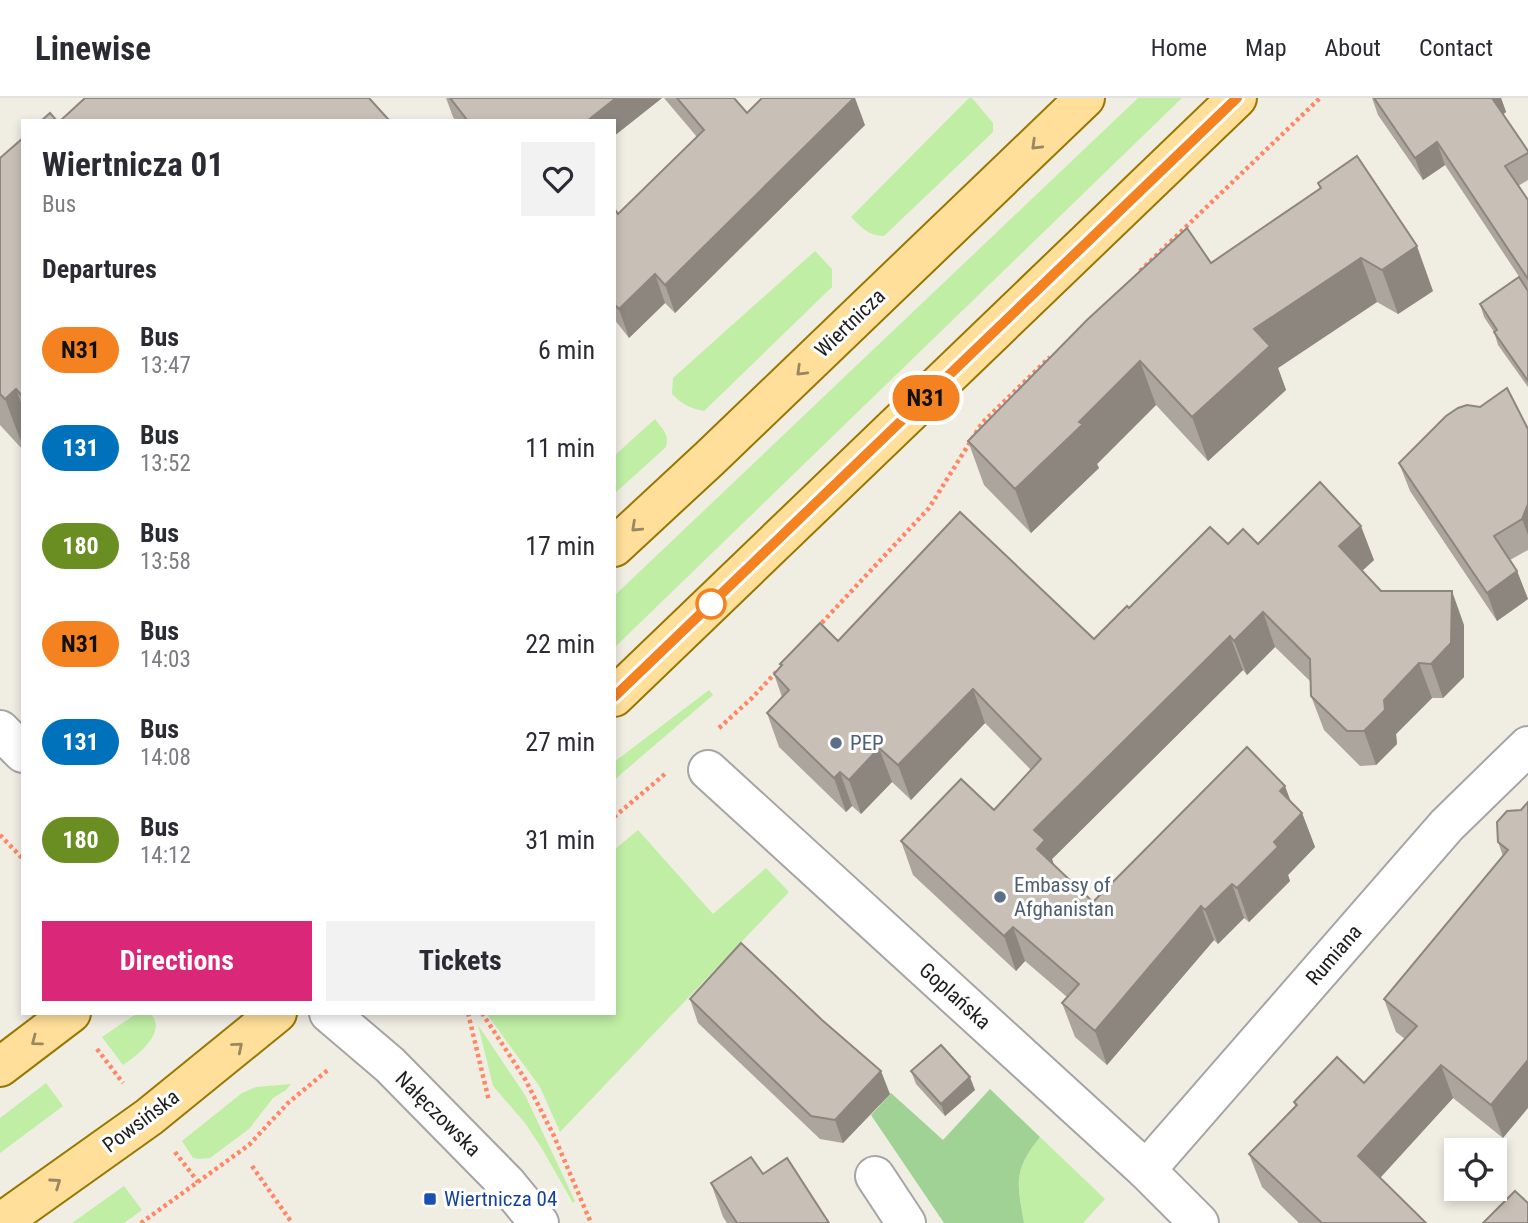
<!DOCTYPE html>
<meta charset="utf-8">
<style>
:root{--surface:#fff;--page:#f2f2f3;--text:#2b2b33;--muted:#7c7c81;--line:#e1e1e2;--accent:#db2777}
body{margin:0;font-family:"Roboto Condensed",sans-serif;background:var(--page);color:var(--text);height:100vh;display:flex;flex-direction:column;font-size:26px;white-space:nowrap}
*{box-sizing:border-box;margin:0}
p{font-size:23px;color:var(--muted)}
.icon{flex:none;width:38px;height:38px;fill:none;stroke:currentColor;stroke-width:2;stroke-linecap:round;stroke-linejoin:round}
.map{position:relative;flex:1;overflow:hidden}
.details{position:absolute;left:21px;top:21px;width:595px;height:896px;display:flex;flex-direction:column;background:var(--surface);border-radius:0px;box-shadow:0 4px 10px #0003}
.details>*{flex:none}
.badge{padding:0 14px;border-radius:23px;font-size:24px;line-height:46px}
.buttons{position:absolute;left:1444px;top:1040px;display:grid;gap:14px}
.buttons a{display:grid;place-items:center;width:63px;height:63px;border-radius:0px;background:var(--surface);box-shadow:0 4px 10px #0003;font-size:35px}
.map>.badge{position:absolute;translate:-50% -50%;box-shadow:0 0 0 4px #fff}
h2{padding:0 21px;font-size:26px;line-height:63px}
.round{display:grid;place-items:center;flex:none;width:74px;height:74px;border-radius:0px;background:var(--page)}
.overview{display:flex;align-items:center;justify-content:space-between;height:119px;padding:0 21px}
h1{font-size:33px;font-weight:700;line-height:52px}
.cta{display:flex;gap:14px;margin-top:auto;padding:14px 21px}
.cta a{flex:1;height:80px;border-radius:0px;background:var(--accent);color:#fff;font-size:28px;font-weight:700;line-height:80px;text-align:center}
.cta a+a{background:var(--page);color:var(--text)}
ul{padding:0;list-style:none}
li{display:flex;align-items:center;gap:21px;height:98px;padding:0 21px}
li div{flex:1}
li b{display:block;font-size:26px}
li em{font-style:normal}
li .badge{min-width:77px;font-weight:700;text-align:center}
header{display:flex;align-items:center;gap:42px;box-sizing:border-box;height:98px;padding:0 35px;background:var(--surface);border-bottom:2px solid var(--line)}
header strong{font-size:33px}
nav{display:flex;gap:38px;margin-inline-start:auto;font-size:24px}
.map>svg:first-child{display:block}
.grass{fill:#c0eea5}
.forest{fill:#a0d295}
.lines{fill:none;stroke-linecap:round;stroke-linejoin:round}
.minor-casing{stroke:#a5a5a5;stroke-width:42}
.major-casing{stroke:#987700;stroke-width:42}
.path{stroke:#ff8765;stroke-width:4.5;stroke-dasharray:3.5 3.5;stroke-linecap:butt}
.minor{stroke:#fff;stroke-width:38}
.major{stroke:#ffdf99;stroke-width:38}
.wall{fill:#aca59d}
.shaded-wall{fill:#8c867f}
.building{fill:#c8c0b6;stroke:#8c867f;stroke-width:2}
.oneway{stroke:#9a8862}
.line-casing{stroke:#fff;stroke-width:16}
.line{stroke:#f58220;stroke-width:10}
.stop-dot{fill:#fff;stroke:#f58220;stroke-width:3.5}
.service-dot{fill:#5c6f8a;stroke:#fff;stroke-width:2.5}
.transit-dot{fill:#1a4fb4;stroke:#fff;stroke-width:2.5}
.labels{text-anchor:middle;stroke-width:6;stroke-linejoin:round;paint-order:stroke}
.street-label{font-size:21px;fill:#1e1e1e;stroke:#fff}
.service-label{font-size:21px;fill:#4e5e75;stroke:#fff;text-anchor:start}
.transit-label{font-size:21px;fill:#164399;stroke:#fff;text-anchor:start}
</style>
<header>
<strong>Linewise</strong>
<nav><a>Home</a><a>Map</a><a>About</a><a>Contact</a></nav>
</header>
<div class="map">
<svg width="1528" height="1125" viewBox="0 0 1528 1125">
<rect width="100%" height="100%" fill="#f0ede3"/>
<g class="grass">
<path d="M 969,0 L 972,0 L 993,25 L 993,34 L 884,138 C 869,138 861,129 851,119 Z"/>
<path d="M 1138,0 L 1182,0 L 614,550 L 614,498 Z"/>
<path d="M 815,153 L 832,171 L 832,189 L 704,313 C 689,310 682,306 672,296 L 673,280 Z"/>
<path d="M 655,321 C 662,331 670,336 666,349 L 614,396 L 614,358 Z"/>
<path d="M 709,592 L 713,597 L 614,682 L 614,664 Z"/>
<path d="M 638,732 L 713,816 L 766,770 L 789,794 L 560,1034 L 540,989 L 486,915 L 614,915 L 614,752 Z"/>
<path d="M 149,915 C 170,932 137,958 123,967 L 102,939 L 136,916 Z"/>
<path d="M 478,927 L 525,997 L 575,1103 L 573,1105 L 541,1049 L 525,1025 L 493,988 Z"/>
<path d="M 46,985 L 63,1008 L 0,1055 L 0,1020 Z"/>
<path d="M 291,986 L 286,992 L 273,1000 L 249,1031 L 210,1060 L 199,1061 L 193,1060 L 182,1043 L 242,995 L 256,989 Z"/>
<path d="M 1040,1039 L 1105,1101 L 1083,1125 L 1024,1125 C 1017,1084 1013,1073 1040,1039 Z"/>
<path d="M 124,1088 L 142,1112 L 124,1125 L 72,1125 Z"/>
</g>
<path class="forest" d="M 990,991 L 1040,1039 C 1013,1073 1017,1084 1024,1125 L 944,1125 L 871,1017 L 891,995 L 943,1042 Z"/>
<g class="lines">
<defs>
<g id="minor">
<path d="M 0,632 L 23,655"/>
<path d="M 708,672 L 1146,1072 L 1199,1125"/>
<path d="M 329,915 L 390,967 L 507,1086 L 539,1125"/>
<path d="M 1146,1072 L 1447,727 L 1528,648"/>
<path d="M 875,1078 L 906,1125"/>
</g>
<g id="major">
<path d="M 614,449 L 710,360 L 1085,0"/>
<path d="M 614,599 L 1237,0"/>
<path d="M 0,969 L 71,915"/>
<path d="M 0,1125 L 149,1019 L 277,915"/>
</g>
</defs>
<use href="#minor" class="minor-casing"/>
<use href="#major" class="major-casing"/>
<g class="path">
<path d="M 1140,173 L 1320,0"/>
<path d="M 817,530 L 929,410 L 982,325 L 1050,259"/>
<path d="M 719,630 L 752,600 L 778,572"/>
<path d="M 614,719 L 665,676"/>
<path d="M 0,737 L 23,761"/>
<path d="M 468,915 L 489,1003"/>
<path d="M 482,915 L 525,981 L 554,1038 L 591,1125"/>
<path d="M 97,951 L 123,985"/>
<path d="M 175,1054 L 198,1084"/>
<path d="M 252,1068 L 292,1125"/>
<path d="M 141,1125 L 249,1047 L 288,1005 L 329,971"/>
</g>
<use href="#minor" class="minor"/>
<use href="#major" class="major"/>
</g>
<g class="wall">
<path d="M 446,0 L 662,0 L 614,38 L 614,23 L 456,23 L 453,19 Z"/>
<path d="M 664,0 L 734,0 L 747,15 L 865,27 L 675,215 L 665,205 L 629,240 L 614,221 L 614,110 L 618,116 L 697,39 Z"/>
<path d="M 1372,0 L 1501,0 L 1506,14 L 1503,16 L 1528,53 L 1528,82 L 1518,88 L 1528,102 L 1528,192 L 1445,67 L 1423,82 L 1378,17 Z"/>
<path d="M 23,40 L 23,352 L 0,327 L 0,60 Z"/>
<path d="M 1318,85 L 1433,193 L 1398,216 L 1377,204 L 1278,270 L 1286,292 L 1208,363 L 1156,307 L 1097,366 L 1099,370 L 1031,435 L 984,387 L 968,343 L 1211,165 L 1320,91 Z"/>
<path d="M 1528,193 L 1528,289 L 1498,247 L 1494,234 L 1484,219 L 1480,206 Z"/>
<path d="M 1528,331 L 1528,452 L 1510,462 L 1517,473 L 1528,501 L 1497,523 L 1410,393 L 1399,365 Z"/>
<path d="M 1228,446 L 1258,446 L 1374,462 L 1362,473 L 1381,493 L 1464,527 L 1464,579 L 1443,600 L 1432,600 L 1396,636 L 1397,646 L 1376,667 L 1360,668 L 1324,632 L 1311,598 L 1311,584 L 1275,549 L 1247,577 L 1243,572 L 1052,761 L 1054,768 L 1093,804 L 1290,703 L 1302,715 L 1315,749 L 1288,777 L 1290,783 L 1249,824 L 1244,820 L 1218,846 L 1214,842 L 1107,967 L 1075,939 L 1062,905 L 1067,899 L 1025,863 L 1016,873 L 913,777 L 901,743 L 994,712 L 1031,672 L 985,625 L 911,702 L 892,684 L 861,716 L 852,708 L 846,714 L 779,649 L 767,615 L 782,599 L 774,576 L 781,568 L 780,566 L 838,543 L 1094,541 L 1129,510 Z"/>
<path d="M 1521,712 L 1503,1040 L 1453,1000 L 1380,1080 L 1426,1125 L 1299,1125 L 1262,1089 L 1249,1056 L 1295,1008 L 1294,1004 L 1364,985 L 1405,941 L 1396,934 L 1384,901 L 1503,758 L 1498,744 Z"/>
<path d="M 690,901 L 822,922 L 890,996 L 843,1045 L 820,1041 L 698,925 Z"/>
<path d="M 911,973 L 975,992 L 945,1018 L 916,986 Z"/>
<path d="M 763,1076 L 829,1125 L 727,1125 L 723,1119 L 711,1085 Z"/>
</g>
<g class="shaded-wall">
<path d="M 616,0 L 662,0 L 614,38 L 614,23 L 587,23 Z"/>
<path d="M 854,0 L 855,0 L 865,27 L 675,215 L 665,187 Z"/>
<path d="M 1491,0 L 1501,0 L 1506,14 L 1498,20 Z"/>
<path d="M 1437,44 L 1445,67 L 1423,82 L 1415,60 Z"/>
<path d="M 1417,148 L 1433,193 L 1398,216 L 1382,172 Z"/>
<path d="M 1361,160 L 1377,204 L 1278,270 L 1286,292 L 1208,363 L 1192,319 L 1254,231 Z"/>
<path d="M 655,176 L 665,205 L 629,240 L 619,211 Z"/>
<path d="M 1140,263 L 1156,307 L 1097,366 L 1099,370 L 1031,435 L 1015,391 L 1079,324 Z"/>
<path d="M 16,291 L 23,310 L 23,349 L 5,301 Z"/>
<path d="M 1528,406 L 1528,437 L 1522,421 Z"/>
<path d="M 1361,428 L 1374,462 L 1352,482 L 1339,448 Z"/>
<path d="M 1517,473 L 1528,501 L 1497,523 L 1487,495 Z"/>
<path d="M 1452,493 L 1464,527 L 1464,579 L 1443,600 L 1431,566 Z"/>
<path d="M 1263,514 L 1275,549 L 1247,577 L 1234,543 Z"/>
<path d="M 1230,538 L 1243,572 L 1052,761 L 1057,776 L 1037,751 L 1034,732 Z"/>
<path d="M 1419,565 L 1432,600 L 1396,636 L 1397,646 L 1376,667 L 1364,633 L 1384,602 Z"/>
<path d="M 973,591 L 985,625 L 911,702 L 898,667 Z"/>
<path d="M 879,650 L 892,684 L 861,716 L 849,682 Z"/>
<path d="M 840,674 L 852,708 L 846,714 L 834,680 Z"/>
<path d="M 1285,688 L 1297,720 L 1302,715 L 1315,749 L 1288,777 L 1290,783 L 1249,824 L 1237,790 L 1274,744 L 1280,693 Z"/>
<path d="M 1232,786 L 1244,820 L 1218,846 L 1205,812 Z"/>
<path d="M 1201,808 L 1214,842 L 1107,967 L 1095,933 Z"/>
<path d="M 1013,829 L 1025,863 L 1016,873 L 1004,838 Z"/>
<path d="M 1528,962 L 1528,1010 L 1503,1040 L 1491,1007 Z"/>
<path d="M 1441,967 L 1453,1000 L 1370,1091 L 1358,1058 Z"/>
<path d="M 881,973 L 890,996 L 843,1045 L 835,1022 Z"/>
<path d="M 970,979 L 975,992 L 945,1018 L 941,1006 Z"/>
</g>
<g class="building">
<path d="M 85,0 L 369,0 L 388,21 L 386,23 L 60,23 Z"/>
<path d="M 450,0 L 616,0 L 587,23 L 468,23 Z"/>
<path d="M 677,0 L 734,0 L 747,15 L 762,0 L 854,0 L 665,187 L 655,176 L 619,211 L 614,206 L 614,110 L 618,116 L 704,32 Z"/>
<path d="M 1374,0 L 1492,0 L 1528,53 L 1528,55 L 1505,68 L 1528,102 L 1528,181 L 1437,44 L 1415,60 Z"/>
<path d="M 50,15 L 57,23 L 41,23 Z"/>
<path d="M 23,40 L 23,299 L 16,291 L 5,301 L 0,296 L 0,60 Z"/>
<path d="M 1357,58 L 1417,148 L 1382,172 L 1361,160 L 1254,231 L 1270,248 L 1192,319 L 1140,263 L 1079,324 L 1083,326 L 1015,391 L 968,343 L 1088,221 L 1187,130 L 1211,165 L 1321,90 L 1318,85 Z"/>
<path d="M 1519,179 L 1528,193 L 1528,283 L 1494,234 L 1497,232 L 1480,206 Z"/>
<path d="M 1507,290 L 1528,331 L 1528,406 L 1522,421 L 1494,438 L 1517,473 L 1487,495 L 1399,365 L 1446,318 L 1458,310 L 1467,307 L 1480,309 Z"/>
<path d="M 1320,384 L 1361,428 L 1339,448 L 1381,493 L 1452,493 L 1451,545 L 1431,566 L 1419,565 L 1384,602 L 1385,612 L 1364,633 L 1347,633 L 1311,598 L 1310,561 L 1263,514 L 1234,543 L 1230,538 L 1034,732 L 1045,742 L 1037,751 L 1093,804 L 1247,649 L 1285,688 L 1280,693 L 1302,715 L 1274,744 L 1278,749 L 1237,790 L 1232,786 L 1205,812 L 1201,808 L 1095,933 L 1062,905 L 1079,886 L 1013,829 L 1004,838 L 901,743 L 961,681 L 994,712 L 1041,661 L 973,591 L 898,667 L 879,650 L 849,682 L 840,674 L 834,680 L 767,615 L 789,592 L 774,576 L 782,567 L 780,566 L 820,525 L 838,543 L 960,414 L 1094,541 L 1127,508 L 1129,510 L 1210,429 L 1228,446 L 1243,431 L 1258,446 Z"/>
<path d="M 1528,704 L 1528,962 L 1491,1007 L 1441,967 L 1358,1058 L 1426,1125 L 1322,1125 L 1249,1056 L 1297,1007 L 1294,1004 L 1337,959 L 1364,985 L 1417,928 L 1384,901 L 1508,752 L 1498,744 L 1497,724 L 1507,713 L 1521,712 Z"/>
<path d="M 741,845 L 822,922 L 881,973 L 835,1022 L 811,1018 L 690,901 Z"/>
<path d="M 941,947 L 970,979 L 941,1006 L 911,973 Z"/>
<path d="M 751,1059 L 763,1076 L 787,1060 L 829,1125 L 737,1125 L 711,1085 Z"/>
<path d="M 1515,1093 L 1528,1105 L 1528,1125 L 1483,1125 Z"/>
</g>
<defs><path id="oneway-chevron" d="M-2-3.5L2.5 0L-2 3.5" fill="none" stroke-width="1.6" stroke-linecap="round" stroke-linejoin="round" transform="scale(1.75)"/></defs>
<g class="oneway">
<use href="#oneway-chevron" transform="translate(1036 47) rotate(136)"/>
<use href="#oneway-chevron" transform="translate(801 273) rotate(136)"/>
<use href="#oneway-chevron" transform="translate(636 429) rotate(137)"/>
<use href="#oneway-chevron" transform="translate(36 943) rotate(143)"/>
<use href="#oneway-chevron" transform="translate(238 949) rotate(-40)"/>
<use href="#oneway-chevron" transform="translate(56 1085) rotate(-35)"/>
</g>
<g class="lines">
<defs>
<path id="line" d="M 614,599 L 1237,0"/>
</defs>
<use href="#line" class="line-casing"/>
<use href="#line" class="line"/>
</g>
<circle class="stop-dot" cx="711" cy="506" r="14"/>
<g class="service-dot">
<circle cx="836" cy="645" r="7"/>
<circle cx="1000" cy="799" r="7"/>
</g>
<rect class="transit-dot" x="423" y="1094" width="14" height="14" rx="3.5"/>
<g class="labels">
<g class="street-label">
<text transform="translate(850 225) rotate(-44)" y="7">Wiertnicza</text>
<text transform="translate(1334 857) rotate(-49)" y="7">Rumiana</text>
<text transform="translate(955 898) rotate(42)" y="7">Goplańska</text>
<text transform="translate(438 1016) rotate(45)" y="7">Nałęczowska</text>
<text transform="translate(141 1023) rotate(-37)" y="7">Powsińska</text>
</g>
<g class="service-label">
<text x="850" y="652">PEP</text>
<text x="1014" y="794">Embassy of<tspan x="1014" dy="24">Afghanistan</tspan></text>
</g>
<g class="transit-label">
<text x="444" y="1108">Wiertnicza 04</text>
</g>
</g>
</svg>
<div class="buttons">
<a><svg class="icon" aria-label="locate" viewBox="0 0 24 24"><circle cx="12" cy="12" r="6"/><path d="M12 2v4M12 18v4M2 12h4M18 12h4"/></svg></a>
</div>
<b class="badge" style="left:926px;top:300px;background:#f58220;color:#111">N31</b>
<section class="details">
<div class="overview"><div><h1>Wiertnicza 01</h1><p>Bus</p></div><a class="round"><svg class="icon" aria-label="heart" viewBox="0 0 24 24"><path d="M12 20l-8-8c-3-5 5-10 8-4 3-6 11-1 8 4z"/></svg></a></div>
<h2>Departures</h2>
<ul>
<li><span class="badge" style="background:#f58220;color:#111">N31</span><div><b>Bus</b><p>13:47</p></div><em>6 min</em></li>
<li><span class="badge" style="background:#0072bc;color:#fff">131</span><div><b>Bus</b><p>13:52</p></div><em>11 min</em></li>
<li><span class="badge" style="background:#6b8e23;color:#fff">180</span><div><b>Bus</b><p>13:58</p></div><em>17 min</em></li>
<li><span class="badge" style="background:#f58220;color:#111">N31</span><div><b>Bus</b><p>14:03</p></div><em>22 min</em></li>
<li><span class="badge" style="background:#0072bc;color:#fff">131</span><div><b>Bus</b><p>14:08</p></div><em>27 min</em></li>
<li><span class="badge" style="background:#6b8e23;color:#fff">180</span><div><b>Bus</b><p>14:12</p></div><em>31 min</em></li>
</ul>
<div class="cta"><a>Directions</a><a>Tickets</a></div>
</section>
</div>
